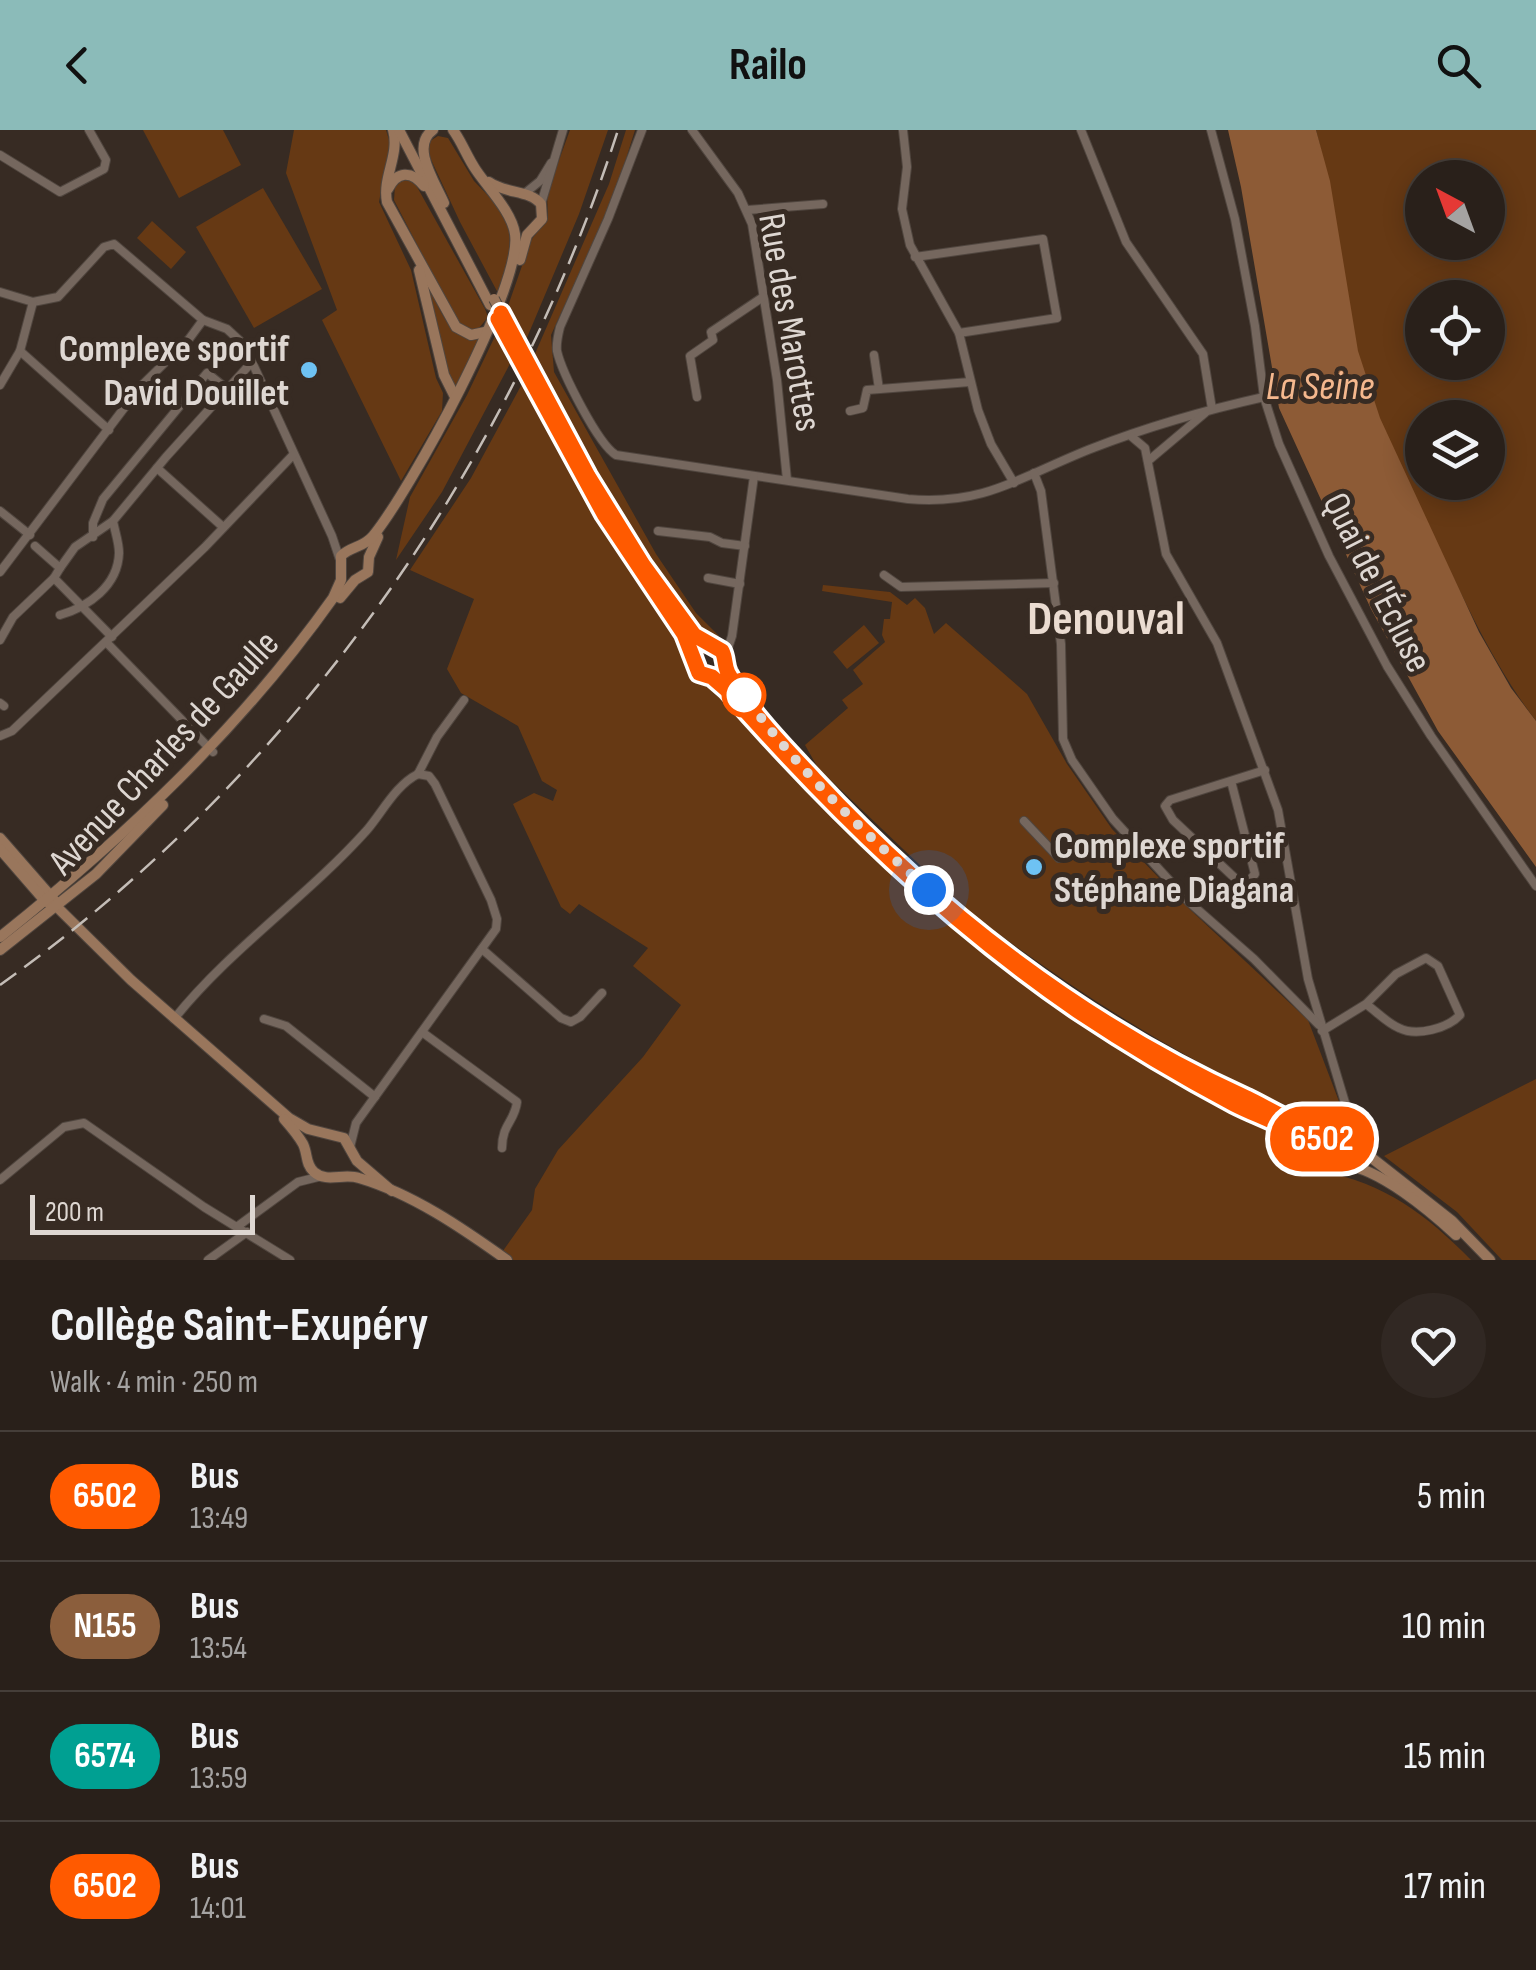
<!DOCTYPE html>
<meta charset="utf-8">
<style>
:root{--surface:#29201a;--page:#312823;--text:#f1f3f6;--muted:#a5a3a2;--line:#453e39;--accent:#8bbbb9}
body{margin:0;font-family:"Sofia Sans Condensed",sans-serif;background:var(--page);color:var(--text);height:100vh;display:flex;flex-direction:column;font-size:38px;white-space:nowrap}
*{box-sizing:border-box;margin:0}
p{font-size:32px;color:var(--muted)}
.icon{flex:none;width:55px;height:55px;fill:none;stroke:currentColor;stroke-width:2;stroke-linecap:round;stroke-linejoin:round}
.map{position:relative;height:1130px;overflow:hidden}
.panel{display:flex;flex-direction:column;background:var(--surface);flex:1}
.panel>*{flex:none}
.badge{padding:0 20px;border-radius:32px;font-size:35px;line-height:65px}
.needle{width:65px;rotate:319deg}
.fabs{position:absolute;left:1405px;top:30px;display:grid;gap:20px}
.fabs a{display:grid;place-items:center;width:100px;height:100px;border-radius:50%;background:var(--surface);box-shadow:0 5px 25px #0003,0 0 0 2px var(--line);font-size:50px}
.scale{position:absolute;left:30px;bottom:25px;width:225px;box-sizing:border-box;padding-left:10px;border:5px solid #ded7d2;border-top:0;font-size:28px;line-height:35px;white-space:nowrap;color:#ded7d2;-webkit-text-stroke:8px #372b23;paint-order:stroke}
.you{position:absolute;width:50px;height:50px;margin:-25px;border:8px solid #fff;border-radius:50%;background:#1a73e8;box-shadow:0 0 0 15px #1a73e833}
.map>.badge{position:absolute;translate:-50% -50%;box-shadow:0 0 0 5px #fff}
.round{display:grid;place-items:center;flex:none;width:105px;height:105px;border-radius:52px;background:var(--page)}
.overview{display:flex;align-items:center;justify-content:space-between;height:170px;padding:0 50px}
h1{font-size:48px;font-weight:700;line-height:75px}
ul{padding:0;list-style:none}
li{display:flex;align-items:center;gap:30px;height:130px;padding:0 50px;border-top:2px solid var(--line)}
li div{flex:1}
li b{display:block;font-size:38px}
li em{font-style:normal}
li .badge{min-width:110px;font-weight:700;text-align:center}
header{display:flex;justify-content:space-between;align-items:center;height:130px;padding:0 50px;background:var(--accent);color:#111;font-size:45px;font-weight:700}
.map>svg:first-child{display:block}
.green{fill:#663914;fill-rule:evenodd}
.water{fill:#8d5b36}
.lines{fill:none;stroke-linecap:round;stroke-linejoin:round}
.street-casing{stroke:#50463f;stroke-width:10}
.secondary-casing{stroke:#50463f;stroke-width:12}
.street{stroke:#75675e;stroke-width:8}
.secondary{stroke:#99765c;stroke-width:10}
.rail{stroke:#c4bdb7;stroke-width:2.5;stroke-dasharray:20 10;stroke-linecap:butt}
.secondary-bridge-casing{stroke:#50463f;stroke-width:12;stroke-linecap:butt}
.secondary-bridge{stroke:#99765c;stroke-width:10}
.line-casing{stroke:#fff;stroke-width:22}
.line{stroke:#ff5a00;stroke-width:15}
.walk{stroke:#ded7d2;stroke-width:10;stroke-dasharray:0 18}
.poi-dot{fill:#6ec2f3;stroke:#372b23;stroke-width:4}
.stop-dot{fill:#fff;stroke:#ff5a00;stroke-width:5}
.labels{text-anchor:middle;stroke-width:10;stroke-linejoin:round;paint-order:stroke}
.street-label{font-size:38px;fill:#ded7d2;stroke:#372b23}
.poi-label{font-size:38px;font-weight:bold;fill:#ded7d2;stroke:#372b23;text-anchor:end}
.water-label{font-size:40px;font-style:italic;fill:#f5b88e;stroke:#372b23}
.district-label{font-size:48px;font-weight:bold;fill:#ebdcd1;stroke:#372b23}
</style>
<header><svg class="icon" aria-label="back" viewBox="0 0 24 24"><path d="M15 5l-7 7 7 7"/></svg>Railo<svg class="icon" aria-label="search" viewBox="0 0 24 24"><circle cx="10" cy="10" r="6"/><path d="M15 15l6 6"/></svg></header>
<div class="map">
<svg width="1536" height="1130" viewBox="0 0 1536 1130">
<rect width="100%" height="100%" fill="#372b23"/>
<g class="green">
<path d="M 143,0 L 223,0 L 241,35 L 179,68 Z"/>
<path d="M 294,0 L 386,0 L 390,13 L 379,72 L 411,140 L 436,248 L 443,263 L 442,281 L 401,351 L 322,190 L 337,180 L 286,43 Z"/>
<path d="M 570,0 L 608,0 L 579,84 L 526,210 L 508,176 L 531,110 L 548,88 L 547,63 Z"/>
<path d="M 626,0 L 635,0 L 613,70 L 551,205 L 554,242 L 656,424 L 696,483 L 719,506 L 715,508 L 701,503 L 690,492 L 659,446 L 570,300 L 534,226 L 609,54 Z"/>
<path d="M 1316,0 L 1536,0 L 1536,591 C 1490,530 1460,461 1427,392 C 1404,345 1379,296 1364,246 C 1341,166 1338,81 1316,0 ZM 1422,48 L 1488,48 L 1488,112 L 1422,112 ZM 1422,168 L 1488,168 L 1488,232 L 1422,232 ZM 1422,288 L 1488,288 L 1488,352 L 1422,352 Z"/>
<path d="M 438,6 L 448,8 L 474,51 L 497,75 L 510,100 L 509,133 L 498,163 L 460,92 L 428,23 L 430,11 Z"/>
<path d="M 402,50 L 411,50 L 416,55 L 485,179 L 488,187 L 479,198 L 470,200 L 458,194 L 394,70 L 395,56 Z"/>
<path d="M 263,58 L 322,159 L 254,198 L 196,97 Z"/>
<path d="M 152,91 L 186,122 L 171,139 L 137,108 Z"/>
<path d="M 427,152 C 439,176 450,217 483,206 L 456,260 L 450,253 Z"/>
<path d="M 497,202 L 512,230 L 442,362 L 396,430 L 410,367 L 467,265 Z"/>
<path d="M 523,252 L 607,394 L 688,520 C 693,543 699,547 719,558 L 844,695 L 938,781 L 1002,831 L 1097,901 L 1302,1016 L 1322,1042 C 1384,1052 1428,1086 1471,1130 L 509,1130 L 500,1125 L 532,1080 L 535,1059 L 558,1020 L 643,927 L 681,875 L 633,836 L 648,818 L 579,774 L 570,784 L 561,777 L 513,674 L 534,663 L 553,671 L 557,660 L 542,651 L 518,596 L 461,563 L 447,539 L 474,469 L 410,440 L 471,348 Z"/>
<path d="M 823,455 L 890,462 L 907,475 L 915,468 L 925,478 L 934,504 L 946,493 L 1027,564 L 1067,634 L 1112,699 L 1182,772 L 1308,890 L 1340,974 L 1339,987 L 1331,992 L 1320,990 C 1182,933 1059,852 942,761 L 944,758 L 818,638 L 805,615 L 848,578 L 842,570 L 863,554 L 853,540 L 885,512 L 882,505 L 884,489 L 890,489 L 892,472 L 822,461 Z"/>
<path d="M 864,495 L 879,513 L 847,539 L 833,522 Z"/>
<path d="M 1536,949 L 1536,1130 L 1502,1130 L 1457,1082 L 1384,1026 Z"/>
</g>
<path class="water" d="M 1228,0 L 1316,0 L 1330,51 L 1358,221 L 1380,288 L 1479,502 L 1511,558 L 1536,591 L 1536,737 L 1438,601 L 1371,479 L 1279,278 L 1241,57 Z"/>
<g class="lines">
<defs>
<g id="street">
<path d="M 642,0 L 608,89 L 560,197 C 558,205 556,213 557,221 C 562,243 598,314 616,325 L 908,369 C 986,376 1023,345 1093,318 C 1147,297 1206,280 1264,267"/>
<path d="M 692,0 L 738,63 L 752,94 L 777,250 L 787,350"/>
<path d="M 903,0 L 907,37 L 902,79 L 910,115 L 959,203 L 978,280 L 991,314 L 1014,353"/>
<path d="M 1081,0 L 1126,112 L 1203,224 L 1212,279"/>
<path d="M 1211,0 L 1235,89 L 1255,196 L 1264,267 L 1279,314 L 1329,426 L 1387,536 L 1431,606 L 1536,756"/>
<path d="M 0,25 L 60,62 L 104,39 L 106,30 L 89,0"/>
<path d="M 524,64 L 540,51 L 551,33"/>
<path d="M 541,74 L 563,0"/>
<path d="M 747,80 L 823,74"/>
<path d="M 915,127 L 1043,109 L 1057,188 L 959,203"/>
<path d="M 0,162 L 33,172"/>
<path d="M 33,172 L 58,167 L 104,117 L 114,114 L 203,190 L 227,199 L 240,211 L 252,232 L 332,406 L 340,430"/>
<path d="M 20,221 L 109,300"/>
<path d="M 874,225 L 879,259"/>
<path d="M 0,255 L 20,221 L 33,172"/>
<path d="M 697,267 L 690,226 L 713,210 L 711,202 L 763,167"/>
<path d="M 850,281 L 863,278 L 867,260 L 970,252"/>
<path d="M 1132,307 L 1145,318 L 1166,424 L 1217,513 L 1278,680 L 1308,849 L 1349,986 L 1353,1011"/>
<path d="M 1148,331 L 1205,283"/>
<path d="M 157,338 L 223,397"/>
<path d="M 1034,343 L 1041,361 L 1061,514 L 1063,609 L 1072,630 L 1113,689 L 1189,772 L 1254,829 L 1319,895"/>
<path d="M 0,381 L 30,405"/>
<path d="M 658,401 L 710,407 L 722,413 L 745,416"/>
<path d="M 93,407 L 93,393 L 103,369 L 207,243 L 227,259"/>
<path d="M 35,416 L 60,438 L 54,448 L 112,507"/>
<path d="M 60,438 L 75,417 L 113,391"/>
<path d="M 0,442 L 140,257 L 189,209 L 203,190"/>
<path d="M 884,445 L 901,457 L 1054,453"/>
<path d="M 708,448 L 740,454"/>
<path d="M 60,485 C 88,477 118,456 119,423 C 119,412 115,402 113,391 L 166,327 L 252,232"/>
<path d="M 0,510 L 13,487 L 54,448"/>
<path d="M 107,513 L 213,622"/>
<path d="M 725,527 L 732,506 L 754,346"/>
<path d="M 0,573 L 4,576"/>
<path d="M 0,606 L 12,601 L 205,417 L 293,325"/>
<path d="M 418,644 L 437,607 L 464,570"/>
<path d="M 1231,651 L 1255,744 L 1247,753 L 1239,752 L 1173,690 L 1165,676 L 1170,670 L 1265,640"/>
<path d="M 1024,691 L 1059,728"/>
<path d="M 482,819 L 561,888 L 571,892 L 580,887 L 602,863"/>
<path d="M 174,889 C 230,819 307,767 367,700 C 383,681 396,655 418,644"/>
<path d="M 264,889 L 286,896 L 375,967"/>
<path d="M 1322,901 L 1366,874 L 1396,844 L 1426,828 L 1438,836 L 1460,885 C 1448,898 1417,907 1399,898 C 1387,893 1377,882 1366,874"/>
<path d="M 422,902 L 517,972 C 515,991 502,994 502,1018"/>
<path d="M 1334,1001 L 1342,991 L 1346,977"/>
<path d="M 350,1017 L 356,993 L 496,799 L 497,789 L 491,770 L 435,654 L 429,646 L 418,644"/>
<path d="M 0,1050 L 64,997 L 84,993 L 204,1077 L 290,1130"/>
<path d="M 238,1096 L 298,1052 L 322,1046"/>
<path d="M 208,1130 L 247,1102"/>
</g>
<g id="secondary">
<path d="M 393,0 C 400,25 382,47 387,72 L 456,197 L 471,205 L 485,202"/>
<path d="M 399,0 L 490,175"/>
<path d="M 433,0 C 410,16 435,52 444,73"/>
<path d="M 489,52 C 506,64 530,60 541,74 L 542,89 L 527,105 L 520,130"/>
<path d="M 388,59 C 397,41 411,40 424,56"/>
<path d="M 419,140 L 444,245 L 455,267"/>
<path d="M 542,262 L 625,408 L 690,501 L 707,515"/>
<path d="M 340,468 L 355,450 L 368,442 L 369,427 L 378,407"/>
<path d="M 677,493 L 694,527"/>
<path d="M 726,535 L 718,545 L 709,547 L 697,541 L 694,529 L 704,516 L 720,519 L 731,546 L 789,623 L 882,717 L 974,797 L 1055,858 L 1138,914 L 1192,943 L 1298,992 L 1320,1001 L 1332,1001"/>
<path d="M 712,547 L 760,597"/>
<path d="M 0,708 L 55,771"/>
<path d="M 0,719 L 45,771 L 57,777 L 131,850 L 289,988 L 308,999 L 344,1008 L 357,1031 L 392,1061"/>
<path d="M 0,807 C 125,707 240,599 333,468 L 341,450 L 341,426 C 351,416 363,418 373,406 C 409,362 523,157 515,104 C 512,82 488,58 476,40 C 467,27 462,12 453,0"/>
<path d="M 0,820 L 96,744 L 163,675"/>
<path d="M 1183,946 L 1305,1009 L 1319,1023"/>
<path d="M 284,989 C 291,997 298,1005 303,1014 C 308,1024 305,1034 314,1042 C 326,1053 344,1043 359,1048 C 413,1064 462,1098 507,1130"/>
<circle cx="1337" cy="1019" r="18"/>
<path d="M 1354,1014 L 1452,1091 L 1490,1130"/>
<path d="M 1344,1035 C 1379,1038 1430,1081 1456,1105"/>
</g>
</defs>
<use href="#street" class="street-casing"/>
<use href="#secondary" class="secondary-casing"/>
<use href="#street" class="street"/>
<use href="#secondary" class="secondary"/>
<path class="rail" d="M 0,855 C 293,646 508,341 618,0"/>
<defs>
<path id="secondary-bridge" d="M 494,169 L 542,262"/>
</defs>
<use href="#secondary-bridge" class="secondary-bridge-casing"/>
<use href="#secondary-bridge" class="secondary-bridge"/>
</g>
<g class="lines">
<defs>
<path id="line" d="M 498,189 L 604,384 L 684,504 L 699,543 L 712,547 L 727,560 C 833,680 945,790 1078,881 C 1129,915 1181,946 1234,974 C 1261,988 1300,999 1319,1023 L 1321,1010 L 1332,1002 C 1303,1001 1272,980 1247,968 C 1083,894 937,781 814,649 C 784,617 749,582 728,543 C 724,535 726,529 722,521 L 694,505 L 643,435 L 588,346 L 501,183"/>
</defs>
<use href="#line" class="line-casing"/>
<use href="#line" class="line"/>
<path class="walk" d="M 744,565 L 742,562 C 795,637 861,700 929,760"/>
</g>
<g class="poi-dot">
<circle cx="309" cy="240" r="10"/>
<circle cx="1034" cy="737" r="10"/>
</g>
<circle class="stop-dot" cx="744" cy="565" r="20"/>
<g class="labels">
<g class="street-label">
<text transform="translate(791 192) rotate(80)" y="13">Rue des Marottes</text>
<text transform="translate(1378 452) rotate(63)" y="13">Quai de l'Écluse</text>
<text transform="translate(163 622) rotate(-47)" y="13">Avenue Charles de Gaulle</text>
</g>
<g class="poi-label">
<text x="289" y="231">Complexe sportif<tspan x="289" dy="44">David Douillet</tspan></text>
<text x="1054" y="728" text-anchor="start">Complexe sportif<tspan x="1054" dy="44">Stéphane Diagana</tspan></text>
</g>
<g class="water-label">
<text x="1320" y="269">La Seine</text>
</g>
<g class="district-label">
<text x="1106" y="504">Denouval</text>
</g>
</g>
</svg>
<div class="fabs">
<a><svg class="needle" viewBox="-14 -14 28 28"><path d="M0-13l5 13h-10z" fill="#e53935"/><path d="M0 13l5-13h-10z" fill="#a5a3a2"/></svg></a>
<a><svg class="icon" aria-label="locate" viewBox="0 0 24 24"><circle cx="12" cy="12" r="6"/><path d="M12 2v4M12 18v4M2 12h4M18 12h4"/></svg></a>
<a><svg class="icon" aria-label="layers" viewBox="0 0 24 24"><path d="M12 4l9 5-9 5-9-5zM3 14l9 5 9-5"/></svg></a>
</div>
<div class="scale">200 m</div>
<div class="you" style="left:929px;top:760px"></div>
<b class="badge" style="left:1322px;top:1009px;background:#ff5a00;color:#fff">6502</b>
</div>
<section class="panel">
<div class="overview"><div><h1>Collège Saint-Exupéry</h1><p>Walk · 4 min · 250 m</p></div><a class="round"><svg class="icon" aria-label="heart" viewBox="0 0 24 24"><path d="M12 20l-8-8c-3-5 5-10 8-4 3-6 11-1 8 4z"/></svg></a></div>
<ul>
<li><span class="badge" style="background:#ff5a00;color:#fff">6502</span><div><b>Bus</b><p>13:49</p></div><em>5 min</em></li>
<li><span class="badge" style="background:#8b5e3c;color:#fff">N155</span><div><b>Bus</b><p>13:54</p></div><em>10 min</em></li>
<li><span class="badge" style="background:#00a092;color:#fff">6574</span><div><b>Bus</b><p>13:59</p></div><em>15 min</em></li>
<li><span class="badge" style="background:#ff5a00;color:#fff">6502</span><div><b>Bus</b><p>14:01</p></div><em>17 min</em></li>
</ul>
</section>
